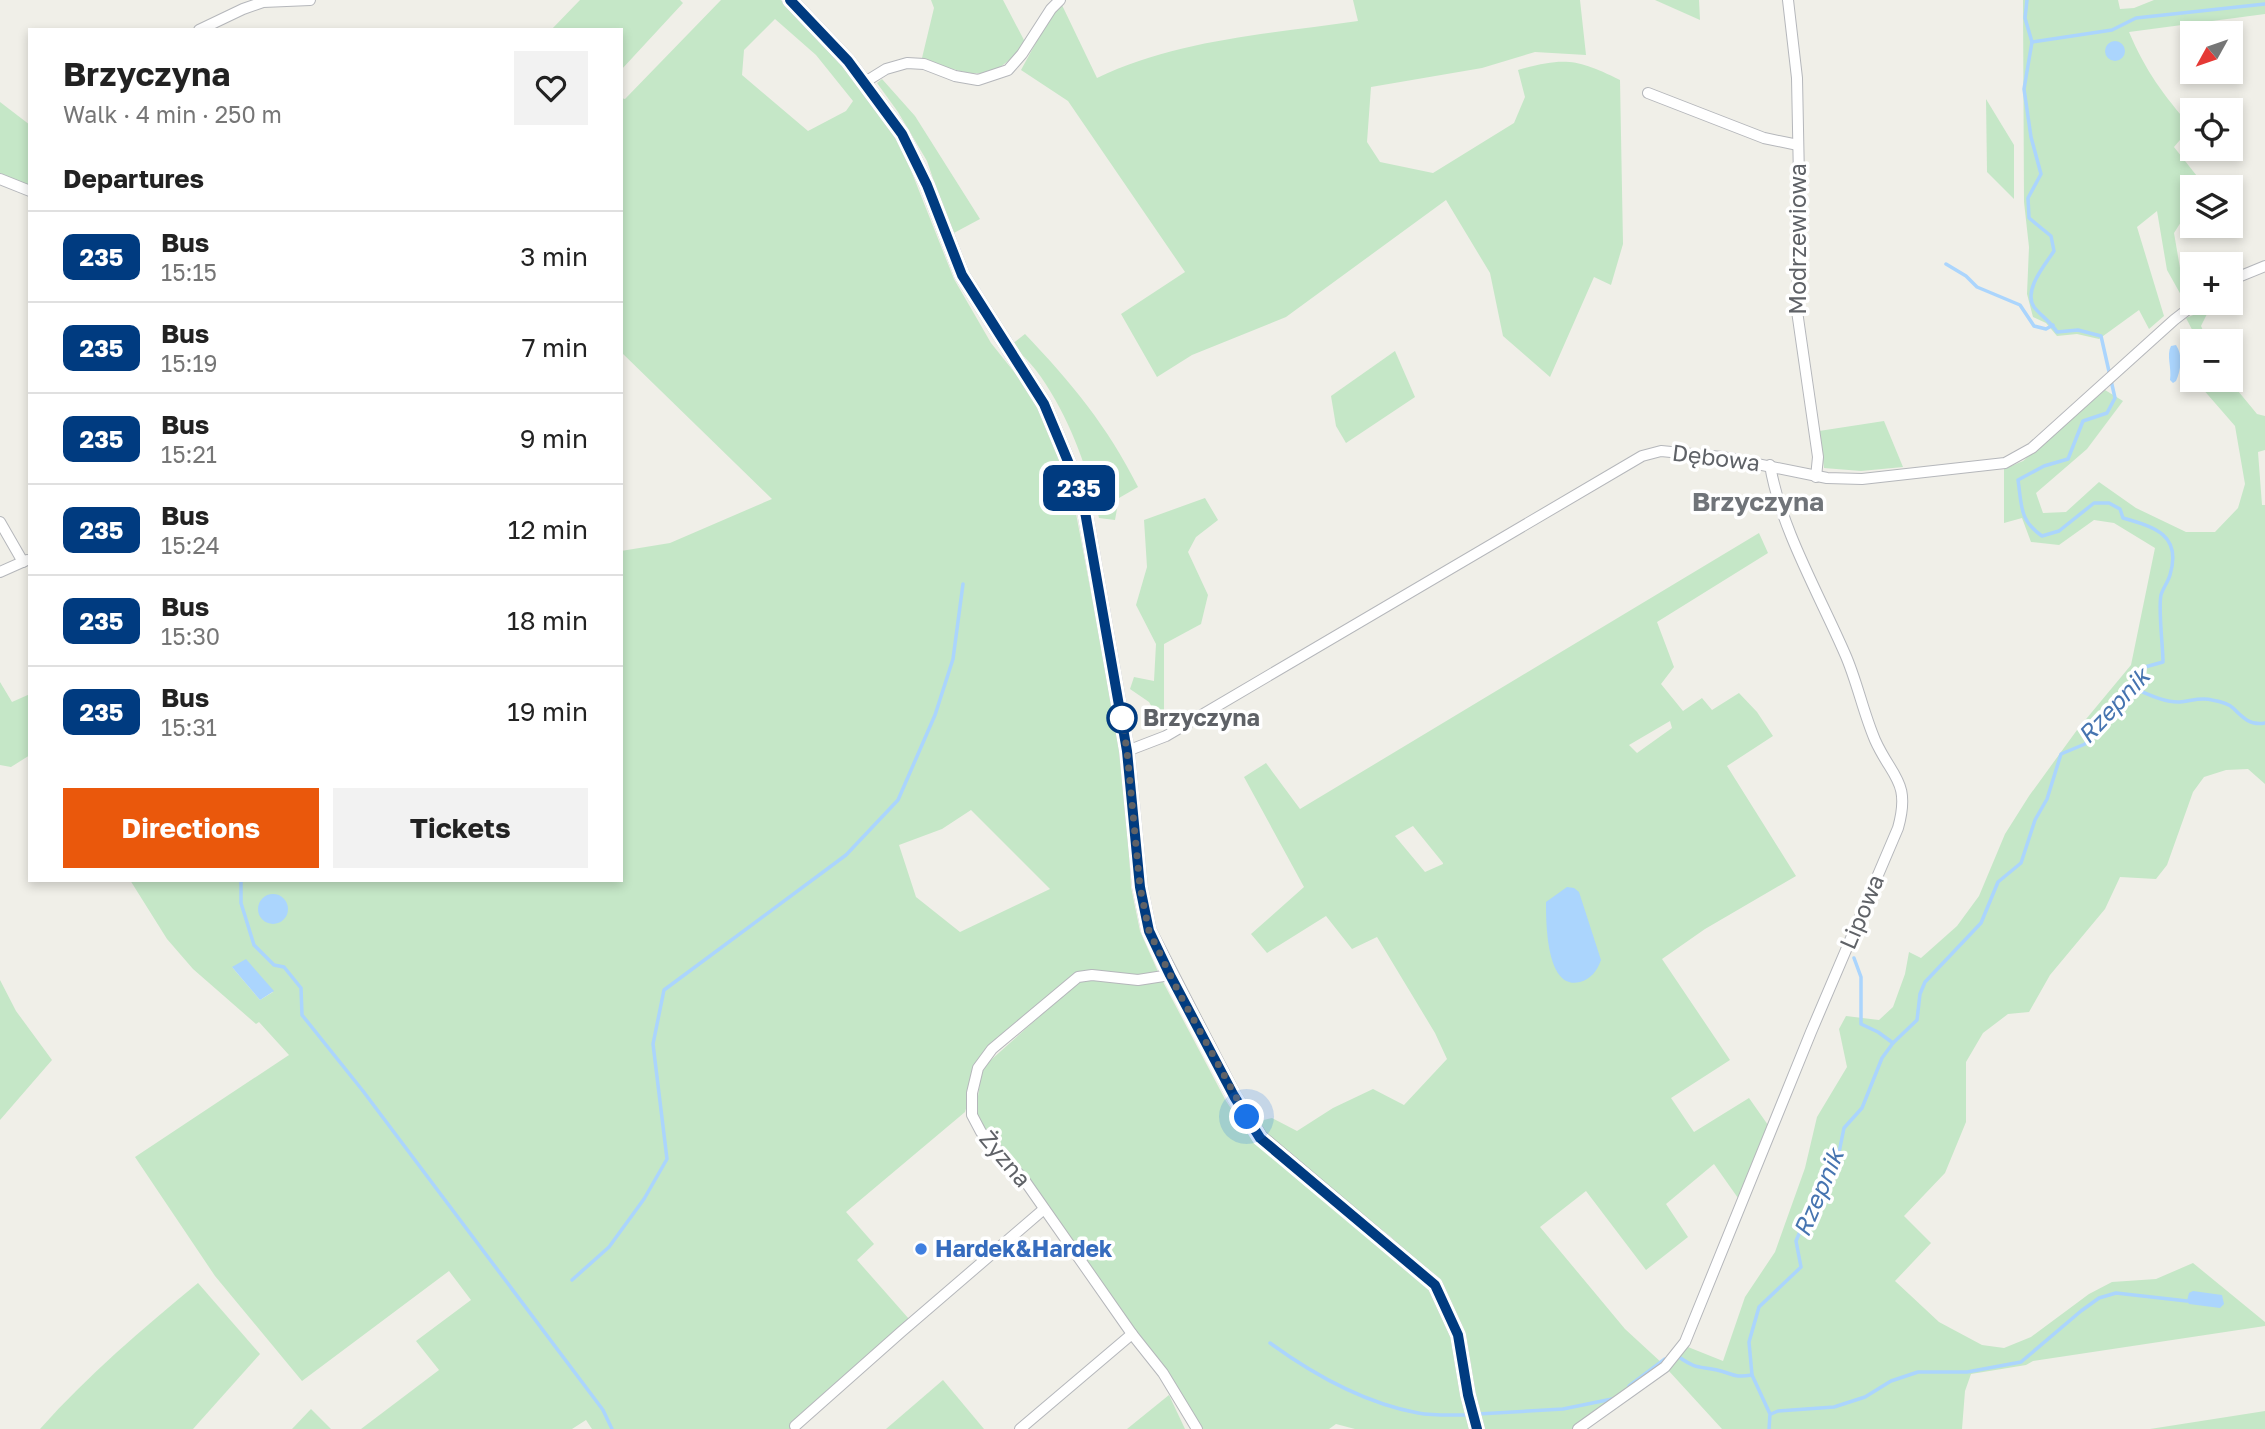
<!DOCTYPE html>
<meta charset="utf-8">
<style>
:root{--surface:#fff;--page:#f2f2f2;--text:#222;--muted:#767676;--line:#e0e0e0;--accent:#ea580c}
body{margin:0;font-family:"Golos Text",sans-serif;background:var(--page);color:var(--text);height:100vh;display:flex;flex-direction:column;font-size:26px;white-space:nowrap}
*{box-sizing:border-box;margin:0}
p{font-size:23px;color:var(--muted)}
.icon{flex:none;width:38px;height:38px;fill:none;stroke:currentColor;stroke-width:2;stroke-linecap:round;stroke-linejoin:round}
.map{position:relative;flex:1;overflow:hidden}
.details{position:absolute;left:28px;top:28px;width:595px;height:854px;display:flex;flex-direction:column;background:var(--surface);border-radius:0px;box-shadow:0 4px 10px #0003}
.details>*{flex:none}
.badge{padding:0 14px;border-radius:10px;font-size:24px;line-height:46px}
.needle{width:46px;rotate:230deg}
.fabs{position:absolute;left:2180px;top:21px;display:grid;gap:14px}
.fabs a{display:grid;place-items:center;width:63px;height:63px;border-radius:0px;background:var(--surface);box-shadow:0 4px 10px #0003;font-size:35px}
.you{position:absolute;width:35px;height:35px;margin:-18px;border:5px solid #fff;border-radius:50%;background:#1a73e8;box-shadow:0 0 0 10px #1a73e833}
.map>.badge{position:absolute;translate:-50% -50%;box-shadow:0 0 0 4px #fff}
h2{padding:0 35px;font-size:26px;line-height:63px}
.round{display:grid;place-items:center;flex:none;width:74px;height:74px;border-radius:0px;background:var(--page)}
.headline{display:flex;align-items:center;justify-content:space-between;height:119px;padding:0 35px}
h1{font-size:33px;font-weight:700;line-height:52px}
.button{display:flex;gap:14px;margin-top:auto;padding:14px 35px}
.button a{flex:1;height:80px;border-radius:0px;background:var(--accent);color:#fff;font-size:28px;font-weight:700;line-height:80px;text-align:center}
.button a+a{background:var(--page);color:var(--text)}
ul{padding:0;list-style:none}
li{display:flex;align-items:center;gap:21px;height:91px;padding:0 35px;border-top:2px solid var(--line)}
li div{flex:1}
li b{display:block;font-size:26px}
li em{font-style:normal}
li .badge{min-width:77px;font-weight:700;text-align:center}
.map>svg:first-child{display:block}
.green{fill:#c5e7c7;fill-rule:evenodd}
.water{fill:#abd5fd}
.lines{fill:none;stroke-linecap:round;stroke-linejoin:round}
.stream{stroke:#abd5fd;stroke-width:3.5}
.minor-casing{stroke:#b5b7bb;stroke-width:12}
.tertiary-casing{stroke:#b5b7bb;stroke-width:16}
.minor{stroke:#fff;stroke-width:10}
.tertiary{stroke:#fff;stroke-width:14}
.line-casing{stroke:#fff;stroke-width:16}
.line{stroke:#003b80;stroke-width:10}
.walk{stroke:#5f6267;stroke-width:7;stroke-dasharray:0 12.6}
.stop-dot{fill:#fff;stroke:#003b80;stroke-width:3.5}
.shop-dot{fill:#3f7fe0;stroke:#fff;stroke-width:2.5}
.labels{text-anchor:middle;stroke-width:7;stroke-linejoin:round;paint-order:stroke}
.street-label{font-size:23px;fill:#5f6267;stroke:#fff}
.stop-label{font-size:23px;font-weight:bold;fill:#5f6267;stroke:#fff;text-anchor:start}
.shop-label{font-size:23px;font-weight:bold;fill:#366cbe;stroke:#fff;text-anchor:start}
.water-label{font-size:24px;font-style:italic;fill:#4674b0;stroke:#fff}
.quarter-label{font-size:26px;font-weight:bold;fill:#707479;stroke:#fff}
</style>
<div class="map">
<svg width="2265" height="1429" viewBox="0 0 2265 1429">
<rect width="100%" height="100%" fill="#f0efe8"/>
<g class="green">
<path d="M 580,0 L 680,0 L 683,3 L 621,70 L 621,30 L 551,30 Z"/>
<path d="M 721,0 L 781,0 L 867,93 L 897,135 L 954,279 L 991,343 L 1023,383 L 1052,434 L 1074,503 L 1124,766 L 1131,887 L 1140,931 L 1159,974 L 1138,977 L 1080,971 L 989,1049 L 971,1092 L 965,1112 L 846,1212 L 874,1244 L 857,1260 L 909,1319 L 790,1423 L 794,1429 L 592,1429 L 586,1420 L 572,1429 L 361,1429 L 439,1370 L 416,1341 L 471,1300 L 449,1271 L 302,1381 L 215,1276 L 135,1157 L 289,1055 L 259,1022 L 256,1024 L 193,969 L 167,939 L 130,880 L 621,880 L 621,551 L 670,543 L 772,499 L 621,352 L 621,98 L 625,99 ZM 775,19 L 816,55 L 853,101 L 846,111 L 808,131 L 742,75 L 744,50 ZM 971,810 L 1050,889 L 960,932 L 916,897 L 899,845 L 942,829 ZM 232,967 L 273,992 L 260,1000 Z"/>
<path d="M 931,0 L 1003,0 L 1025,42 C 993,87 967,75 922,58 L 934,8 Z"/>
<path d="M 1353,0 L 1580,0 L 1586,55 L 1535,52 L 1482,68 L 1371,87 L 1367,142 L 1380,162 L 1433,173 L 1514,123 L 1525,97 L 1518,70 C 1565,57 1577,59 1620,80 L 1623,244 L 1611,285 L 1594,277 L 1550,377 L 1503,336 L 1490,273 L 1446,200 L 1286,317 L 1192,355 L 1157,377 L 1121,314 L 1185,272 L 1068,101 L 1021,70 L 1045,26 L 1061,3 L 1097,78 C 1178,39 1270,34 1358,21 Z"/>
<path d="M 1654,0 L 1699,0 L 1700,20 L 1655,0 Z"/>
<path d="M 2023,0 L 2118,0 L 2120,9 L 2134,8 L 2154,0 L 2265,0 L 2265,14 L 2129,32 C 2146,72 2163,94 2191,127 L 2174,147 L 2204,185 L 2203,187 L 2193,187 L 2193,203 L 2174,233 L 2180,268 L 2193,290 L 2193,298 L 2186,304 L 2167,270 L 2157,211 L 2137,227 L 2164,316 L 2149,329 L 2139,310 L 2099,339 L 2077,334 L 2057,336 L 2046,323 L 2033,317 L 2027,294 L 2029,247 L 2024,202 Z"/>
<path d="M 882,79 L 915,116 L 980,219 L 952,234 L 927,161 L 898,112 L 877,83 Z"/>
<path d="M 1986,99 L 2014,145 L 2014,199 L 1987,172 Z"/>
<path d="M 0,102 L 30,125 L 30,187 L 0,173 Z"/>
<path d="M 2210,308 L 2201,326 L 2208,341 L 2198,341 L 2186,318 Z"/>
<path d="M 1025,334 C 1071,382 1108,427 1138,487 L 1119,498 L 1115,520 L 1099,518 C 1088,469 1070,419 1041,377 C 1033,365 1022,355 1012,344 Z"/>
<path d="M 1395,351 L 1415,397 L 1346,443 L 1336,426 L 1331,396 Z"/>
<path d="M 2195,380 L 2229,380 L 2257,414 L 2265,416 L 2265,450 L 2258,452 L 2262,505 L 2265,505 L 2265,784 L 2248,769 L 2226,770 L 2204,777 L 2193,792 L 2167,865 L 2156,879 L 2120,877 L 2105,909 L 2050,975 L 2029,1012 L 2008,1014 L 1983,1033 L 1966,1062 L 1966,1122 L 1945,1173 L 1904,1216 L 1931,1243 L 1895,1281 L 1939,1322 L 1982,1345 L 2004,1348 L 2031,1337 L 2089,1294 L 2112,1282 L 2156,1279 L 2193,1263 L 2265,1322 L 2265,1326 L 2033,1361 L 2026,1365 L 1971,1374 L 1965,1391 L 1962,1429 L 1722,1429 L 1668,1370 L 1688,1347 L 1723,1361 L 1745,1297 L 1775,1252 L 1805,1168 L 1817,1117 L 1847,1067 L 1839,1029 L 1846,1016 L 1879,1020 L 1893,1007 L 1905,974 L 1909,952 L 1921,958 L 1957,926 L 1979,896 L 2005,834 L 2029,796 L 2077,730 L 2131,665 L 2155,548 L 2114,523 L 2094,520 L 2059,545 L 2031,542 L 2022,518 L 2004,523 L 2004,469 L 2023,461 L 2105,390 L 2123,401 L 2087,449 L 2036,493 L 2043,513 L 2066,512 L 2099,482 L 2136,508 L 2186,532 L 2215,532 L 2238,508 L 2245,484 L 2235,426 Z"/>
<path d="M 1884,421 L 1903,467 L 1861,471 L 1824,468 L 1819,431 Z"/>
<path d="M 1205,498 L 1218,520 L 1196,537 L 1188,552 L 1208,595 L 1201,624 L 1164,644 L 1164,718 L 1160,721 L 1149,702 L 1130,689 L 1134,677 L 1154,681 L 1156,644 L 1136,605 L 1147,567 L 1144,520 Z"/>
<path d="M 1759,533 L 1768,553 L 1657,622 L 1674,667 L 1661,684 L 1683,711 L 1702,698 L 1712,710 L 1739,693 L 1757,712 L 1773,736 L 1727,766 L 1796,876 L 1705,929 L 1662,959 L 1730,1060 L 1671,1098 L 1694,1132 L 1749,1098 L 1768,1125 L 1738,1198 L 1714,1164 L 1666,1204 L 1688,1237 L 1646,1270 L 1586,1191 L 1540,1227 L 1625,1329 L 1663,1364 L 1573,1429 L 1485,1429 L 1438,1282 L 1390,1236 L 1313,1177 L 1265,1136 L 1255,1122 L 1272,1118 L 1297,1131 L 1333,1108 L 1373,1089 L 1404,1105 L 1447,1059 L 1435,1033 L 1377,937 L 1352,949 L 1326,916 L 1267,953 L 1251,934 L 1304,887 L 1244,777 L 1266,763 L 1300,809 ZM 1670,721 L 1672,728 L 1637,753 L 1629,745 ZM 1413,826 L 1443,863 L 1443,864 L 1425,872 L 1395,836 Z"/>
<path d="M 0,682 L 12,702 L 30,694 L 30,755 L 11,767 L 0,765 Z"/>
<path d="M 1094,979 L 1162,980 L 1226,1101 L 1251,1138 L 1305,1186 L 1382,1245 L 1429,1287 L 1455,1338 L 1470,1429 L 1355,1429 L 1336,1424 L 1329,1429 L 1203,1429 L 1022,1170 L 983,1131 L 976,1110 L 982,1068 L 1079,981 Z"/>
<path d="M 0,980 L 16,1011 L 52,1060 L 0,1120 Z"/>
<path d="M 198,1283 L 260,1354 L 193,1429 L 40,1429 C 88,1375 142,1329 198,1283 Z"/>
<path d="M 943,1380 L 984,1429 L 886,1429 Z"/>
<path d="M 1169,1395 L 1185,1429 L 1127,1429 Z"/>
<path d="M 311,1409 L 331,1429 L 292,1429 Z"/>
<path d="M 2265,1411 L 2265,1429 L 2150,1429 Z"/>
</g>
<g class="water">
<circle cx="2115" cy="51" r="10"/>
<path d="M 2176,345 C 2183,355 2181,370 2176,381 L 2173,383 L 2170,380 C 2172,368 2166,355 2171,346 Z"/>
<path d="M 1567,887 L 1574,888 L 1579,892 L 1601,960 C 1597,971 1591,979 1580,982 C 1546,991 1546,923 1546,902 Z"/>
<circle cx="273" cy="909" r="15"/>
<path d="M 246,959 L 274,991 L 260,1000 L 232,967 Z"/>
<path d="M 2193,1291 L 2222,1295 L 2224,1304 L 2220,1308 L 2189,1304 L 2187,1301 L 2189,1293 Z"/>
</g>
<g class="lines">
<g class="stream">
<path d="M 2032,42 L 2112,30 L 2136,18 L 2265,4"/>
<path d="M 1946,264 L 1966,276 L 1977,287 L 2020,305 L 2034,326 L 2046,329 L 2053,325"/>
<path d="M 2128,686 C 2144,692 2163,703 2180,702 C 2191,701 2201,697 2212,700 C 2218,701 2229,704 2233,708 C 2242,717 2250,726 2265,723"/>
<path d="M 241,880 L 241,903 L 254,945 L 274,965 L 284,967 L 301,988 L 302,1015 L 363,1091 L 603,1410 L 612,1429"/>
<path d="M 1854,958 L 1861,977 L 1861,1024 L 1878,1032 L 1893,1043"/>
<path d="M 572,1280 L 609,1247 L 644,1199 L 667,1159 L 653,1044 L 664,990 L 846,855 L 898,800 L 935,715 L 953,659 L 963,584"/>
<path d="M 1270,1343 C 1314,1375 1364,1403 1418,1413 C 1434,1416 1452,1415 1468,1415"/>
<path d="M 1679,1357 C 1696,1369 1698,1366 1717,1370 C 1734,1374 1733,1378 1752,1375"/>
<path d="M 1629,1386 L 1665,1359"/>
<path d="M 1478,1414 L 1563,1409 L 1612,1399"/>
<path d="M 1771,1414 L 1778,1411 L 1834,1407 L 1865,1397 L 1891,1381 L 1918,1372 L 1967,1372 L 2021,1362 L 2081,1311 L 2099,1298 L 2116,1293 L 2187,1301"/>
<path d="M 1769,1429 L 1770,1414 L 1752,1375 L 1749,1342 L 1759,1307 L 1801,1267 L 1796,1241 L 1815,1196 L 1836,1167 L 1844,1128 L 1862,1108 L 1882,1058 L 1893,1043 L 1917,1020 L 1920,994 L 1925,982 L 1981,923 L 1998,882 L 2021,863 L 2035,820 L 2047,799 L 2061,754 L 2085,744 L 2128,686 L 2145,667 L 2163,662 C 2163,646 2158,609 2161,595 C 2163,588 2168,582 2170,575 C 2182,535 2155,527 2123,518 L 2120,509 L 2109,503 L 2094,503 L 2059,531 L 2042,536 C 2019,520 2022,506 2018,480 L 2044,466 L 2068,459 L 2083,421 L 2107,413 L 2115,398 L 2101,336 L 2078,330 L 2057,332 C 2050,321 2040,315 2034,307 C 2023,290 2045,265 2054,251 L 2051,236 L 2029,218 L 2028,198 L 2041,174 L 2031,137 L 2024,89 L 2032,42 L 2025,18 L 2027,0"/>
</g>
<defs>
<g id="minor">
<path d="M 1788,0 L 1797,78 L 1799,179 L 1797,311 L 1818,457 L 1816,477"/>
<path d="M 199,30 L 243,9 L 263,2 L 310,0"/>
<path d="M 865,82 L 886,69 L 907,63 L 924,64 L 955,76 L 978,80 L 1008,70 L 1022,54 L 1051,9 L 1060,0"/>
<path d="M 1648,93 L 1764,138 L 1798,145"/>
<path d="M 0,179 L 30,191"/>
<path d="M 2231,280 L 2265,266"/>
<path d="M 0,522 L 23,562"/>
<path d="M 0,572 L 27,560"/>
<path d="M 1127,751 L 1166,736 L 1642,456 L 1661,451 L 1722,457 L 1827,478 L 1862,479 L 2005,463 L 2032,448 L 2174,320 L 2196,303"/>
<path d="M 1170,975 L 1138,980 L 1092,975 L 1078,977 L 992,1049 L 978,1068 L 972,1093 L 972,1115 L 981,1132 L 1025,1181 L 1132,1334 L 1163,1373 L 1197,1429"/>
<path d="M 795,1426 L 901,1332 L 1044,1209"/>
<path d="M 1020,1429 L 1132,1334"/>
<path d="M 1578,1429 L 1665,1367 L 1685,1342 L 1811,1032 L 1898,828 C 1911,781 1892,778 1875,740 C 1863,712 1857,681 1845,654 C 1820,596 1780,527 1770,465"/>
</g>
<path id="tertiary" d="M 790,0 L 848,61 L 902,134 L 927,185 L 962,275 L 1044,404 L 1077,483 L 1084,506 L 1127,751 L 1140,887 L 1149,931 L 1234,1096 L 1260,1137 L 1435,1285 L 1458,1335 L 1468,1395 L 1477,1429"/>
</defs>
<use href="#minor" class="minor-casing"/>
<use href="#tertiary" class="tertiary-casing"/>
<use href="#minor" class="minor"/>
<use href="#tertiary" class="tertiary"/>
</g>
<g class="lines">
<defs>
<path id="line" d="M 790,0 L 848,61 L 902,134 L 927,185 L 962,275 L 1044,404 L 1077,483 L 1084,506 L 1127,751 L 1140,887 L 1149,931 L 1170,975 L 1234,1096 L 1260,1138 L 1435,1285 L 1458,1335 L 1468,1395 L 1477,1429"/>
</defs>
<use href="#line" class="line-casing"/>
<use href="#line" class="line"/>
<path class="walk" d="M 1122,718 L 1127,751 L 1140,887 L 1149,931 L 1178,991 L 1247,1117"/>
</g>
<circle class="stop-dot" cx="1122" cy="718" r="14"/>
<circle class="shop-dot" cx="921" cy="1249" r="7"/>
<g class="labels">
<g class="street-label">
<text transform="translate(1798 239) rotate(-90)" y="8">Modrzewiowa</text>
<text transform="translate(1716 458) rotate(7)" y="8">Dębowa</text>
<text transform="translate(1862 912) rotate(-67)" y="8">Lipowa</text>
<text transform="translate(1005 1159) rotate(50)" y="8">Żyzna</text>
</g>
<g class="stop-label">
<text x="1143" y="726">Brzyczyna</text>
</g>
<g class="shop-label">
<text x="935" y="1257">Hardek&amp;Hardek</text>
</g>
<g class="water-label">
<text transform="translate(2114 706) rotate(-47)" y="8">Rzepnik</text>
<text transform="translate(1819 1193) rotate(-67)" y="8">Rzepnik</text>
</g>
<g class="quarter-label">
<text x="1758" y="511">Brzyczyna</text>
</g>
</g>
</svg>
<div class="fabs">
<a><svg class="needle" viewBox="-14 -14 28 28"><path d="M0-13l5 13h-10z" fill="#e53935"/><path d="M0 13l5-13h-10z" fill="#767676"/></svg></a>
<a><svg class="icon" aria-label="locate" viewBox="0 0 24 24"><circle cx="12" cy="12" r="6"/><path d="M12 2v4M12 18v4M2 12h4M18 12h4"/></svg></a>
<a><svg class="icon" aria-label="layers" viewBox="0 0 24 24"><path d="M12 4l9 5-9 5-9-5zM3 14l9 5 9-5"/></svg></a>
<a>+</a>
<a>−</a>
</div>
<div class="you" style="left:1247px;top:1117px"></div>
<b class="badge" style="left:1079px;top:488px;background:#003b80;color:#fff">235</b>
<section class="details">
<div class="headline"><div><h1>Brzyczyna</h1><p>Walk · 4 min · 250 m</p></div><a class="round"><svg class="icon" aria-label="heart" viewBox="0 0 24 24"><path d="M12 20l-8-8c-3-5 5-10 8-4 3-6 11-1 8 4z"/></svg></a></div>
<h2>Departures</h2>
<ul>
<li><span class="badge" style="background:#003b80;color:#fff">235</span><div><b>Bus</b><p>15:15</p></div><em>3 min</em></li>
<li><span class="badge" style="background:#003b80;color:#fff">235</span><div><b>Bus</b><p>15:19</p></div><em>7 min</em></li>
<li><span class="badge" style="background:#003b80;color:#fff">235</span><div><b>Bus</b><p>15:21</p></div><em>9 min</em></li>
<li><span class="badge" style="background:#003b80;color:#fff">235</span><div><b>Bus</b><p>15:24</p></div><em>12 min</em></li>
<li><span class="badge" style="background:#003b80;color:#fff">235</span><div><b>Bus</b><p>15:30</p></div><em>18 min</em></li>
<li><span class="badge" style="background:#003b80;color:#fff">235</span><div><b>Bus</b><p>15:31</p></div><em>19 min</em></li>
</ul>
<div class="button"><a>Directions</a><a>Tickets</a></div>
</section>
</div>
